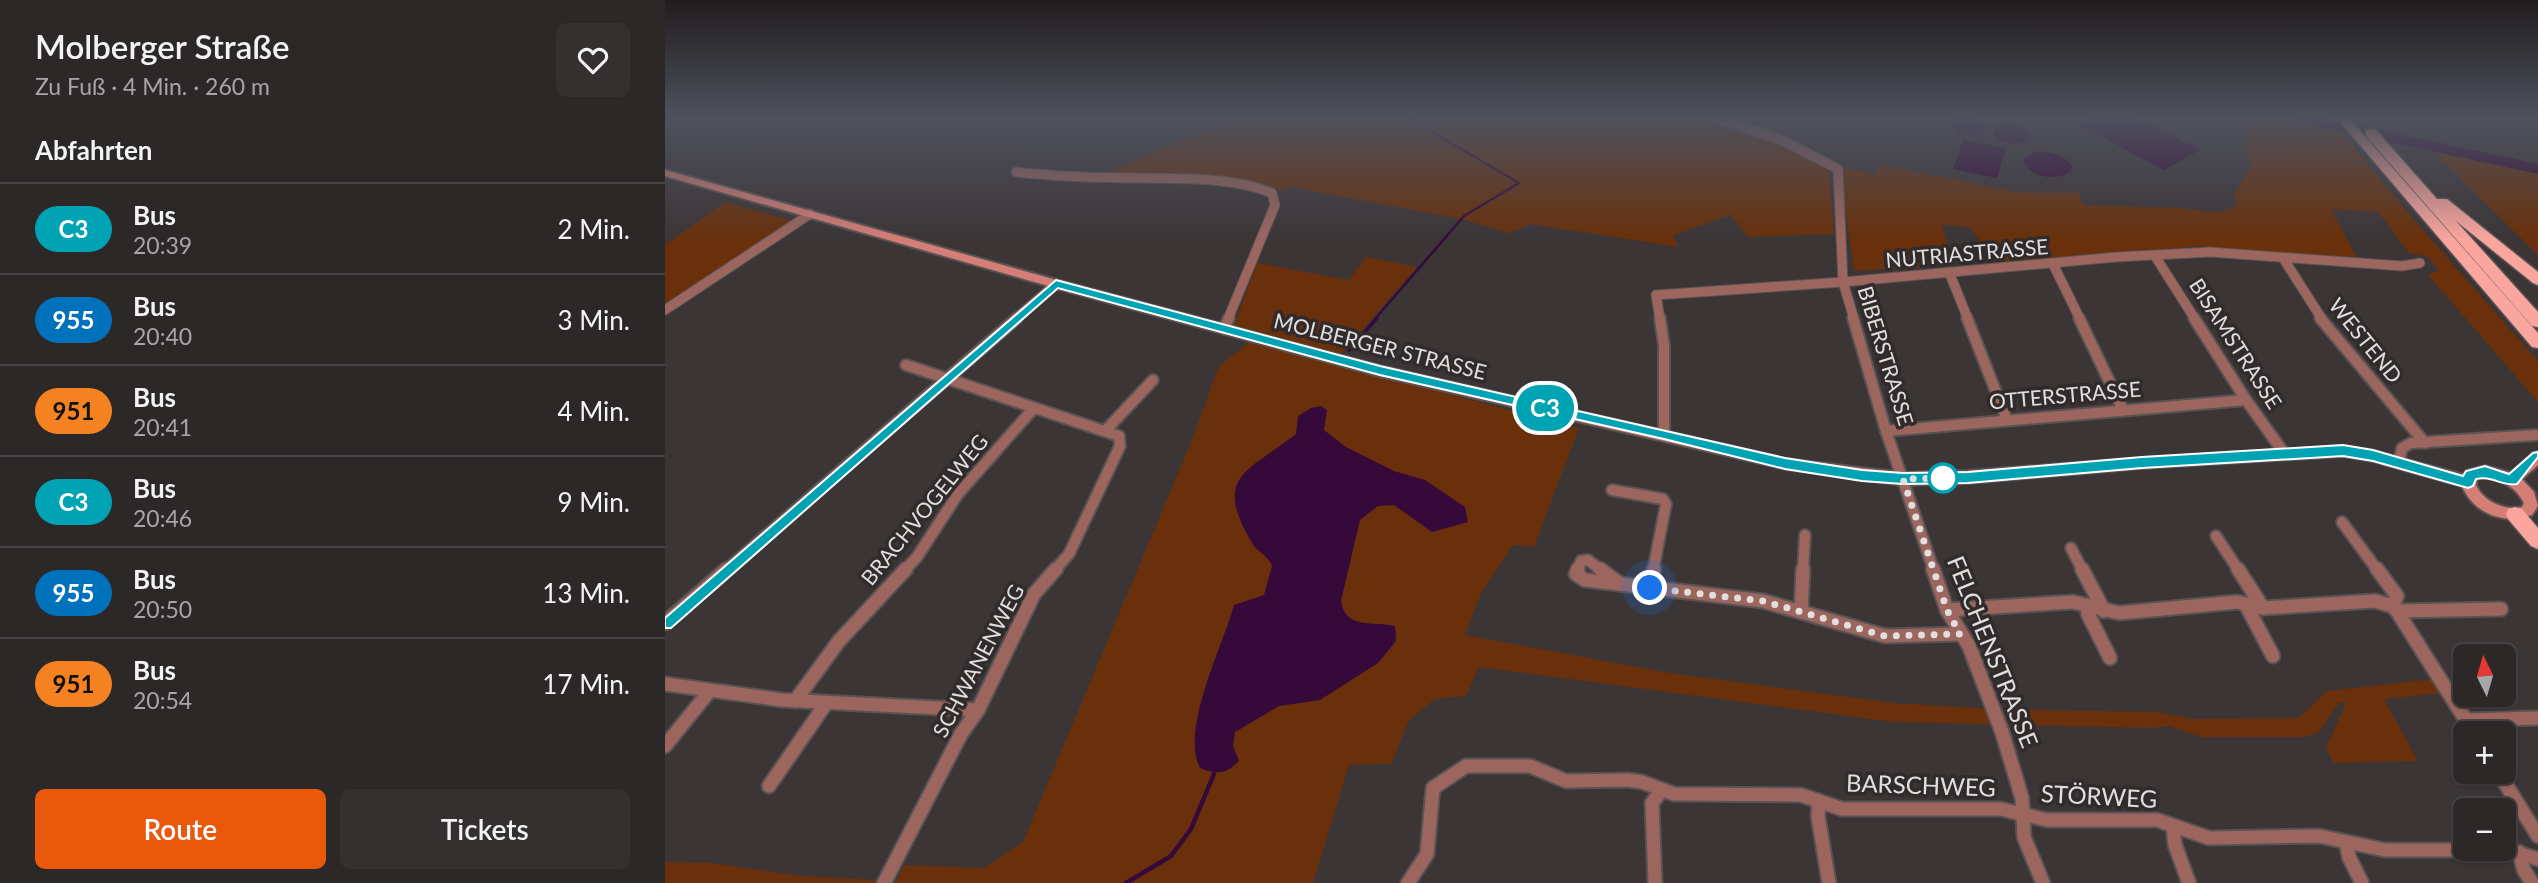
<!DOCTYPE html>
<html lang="de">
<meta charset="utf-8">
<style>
:root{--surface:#2c2828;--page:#343030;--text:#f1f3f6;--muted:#a6a6a8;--line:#484445;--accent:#ea580c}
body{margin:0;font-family:Lato,sans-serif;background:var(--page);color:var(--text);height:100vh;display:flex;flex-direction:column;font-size:26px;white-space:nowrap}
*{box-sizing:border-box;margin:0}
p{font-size:23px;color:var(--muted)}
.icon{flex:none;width:38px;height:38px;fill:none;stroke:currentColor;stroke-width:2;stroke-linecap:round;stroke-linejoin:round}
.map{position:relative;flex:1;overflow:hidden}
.side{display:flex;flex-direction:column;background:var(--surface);width:665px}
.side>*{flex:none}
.badge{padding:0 14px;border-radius:23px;font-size:24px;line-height:46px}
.needle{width:46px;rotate:355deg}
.fabs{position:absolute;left:1788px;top:644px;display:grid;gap:14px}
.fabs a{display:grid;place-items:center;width:63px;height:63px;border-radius:10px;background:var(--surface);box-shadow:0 2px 5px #0004,0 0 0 2px var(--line);font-size:35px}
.you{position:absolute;width:35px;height:35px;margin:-18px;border:5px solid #fff;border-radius:50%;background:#1a73e8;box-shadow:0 0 0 10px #1a73e833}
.map>.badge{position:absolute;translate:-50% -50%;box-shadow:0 0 0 4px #fff}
h2{padding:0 35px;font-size:26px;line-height:63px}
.round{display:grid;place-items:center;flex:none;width:74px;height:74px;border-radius:10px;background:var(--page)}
.overview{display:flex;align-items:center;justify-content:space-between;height:119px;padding:0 35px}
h1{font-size:33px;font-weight:600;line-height:52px}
.button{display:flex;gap:14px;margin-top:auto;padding:14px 35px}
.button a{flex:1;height:80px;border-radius:10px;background:var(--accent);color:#fff;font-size:28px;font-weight:600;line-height:80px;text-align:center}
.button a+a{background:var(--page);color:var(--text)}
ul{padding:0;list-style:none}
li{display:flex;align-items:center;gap:21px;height:91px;padding:0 35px;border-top:2px solid var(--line)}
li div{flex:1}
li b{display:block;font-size:26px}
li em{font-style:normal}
li .badge{min-width:77px;font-weight:700;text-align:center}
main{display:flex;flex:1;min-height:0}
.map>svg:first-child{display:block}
.green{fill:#69300b}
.water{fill:#36093b}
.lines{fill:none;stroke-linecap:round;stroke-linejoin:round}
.stream-far2{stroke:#36093b;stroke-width:2.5}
.stream-far1{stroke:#36093b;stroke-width:3.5}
.stream{stroke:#36093b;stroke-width:4.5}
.river{fill:#36093b;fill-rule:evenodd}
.minor-far2-casing{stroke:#595354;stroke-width:11}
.minor-far1-casing{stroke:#595354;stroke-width:14}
.minor-casing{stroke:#595354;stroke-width:17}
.secondary-casing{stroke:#595354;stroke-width:4}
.trunk-casing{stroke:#595354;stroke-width:3}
.minor-far2{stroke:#9c665f;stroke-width:9}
.minor-far1{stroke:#9c665f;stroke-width:10}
.minor{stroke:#9c665f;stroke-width:13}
.secondary{fill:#d47e75;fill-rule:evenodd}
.trunk{fill:#faa69e;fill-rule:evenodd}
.line{fill:#00a3b4;stroke:#fff;stroke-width:2}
.walk{stroke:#e1dede;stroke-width:7;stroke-dasharray:0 12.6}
.stop-dot{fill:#fff;stroke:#00a3b4;stroke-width:3.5}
.labels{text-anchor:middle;stroke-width:7;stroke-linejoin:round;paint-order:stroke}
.street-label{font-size:21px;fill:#e1dede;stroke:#312b2c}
.near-street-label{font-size:24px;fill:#e1dede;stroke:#312b2c}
</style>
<main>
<section class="side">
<div class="overview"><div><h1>Molberger Straße</h1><p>Zu Fuß · 4 Min. · 260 m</p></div><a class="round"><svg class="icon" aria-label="heart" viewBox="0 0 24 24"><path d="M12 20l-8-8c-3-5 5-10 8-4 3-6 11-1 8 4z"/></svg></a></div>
<h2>Abfahrten</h2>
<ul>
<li><span class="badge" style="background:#00a3b4;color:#fff">C3</span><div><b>Bus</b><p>20:39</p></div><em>2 Min.</em></li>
<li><span class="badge" style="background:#0072bc;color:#fff">955</span><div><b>Bus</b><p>20:40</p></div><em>3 Min.</em></li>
<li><span class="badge" style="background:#f58220;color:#111">951</span><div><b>Bus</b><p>20:41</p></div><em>4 Min.</em></li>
<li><span class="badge" style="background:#00a3b4;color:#fff">C3</span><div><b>Bus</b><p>20:46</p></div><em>9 Min.</em></li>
<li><span class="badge" style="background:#0072bc;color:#fff">955</span><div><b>Bus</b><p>20:50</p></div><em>13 Min.</em></li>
<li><span class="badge" style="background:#f58220;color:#111">951</span><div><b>Bus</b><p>20:54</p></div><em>17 Min.</em></li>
</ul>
<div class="button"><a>Route</a><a>Tickets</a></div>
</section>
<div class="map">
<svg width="1873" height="883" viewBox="0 0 1873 883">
<rect width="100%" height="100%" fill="#3b3536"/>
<g class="green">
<path d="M 572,117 L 751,117 L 759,121 L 769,117 L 1039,117 L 1116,142 L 1160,167 L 1164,172 L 1169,234 L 1083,237 L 1066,215 L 1008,235 L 1014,247 L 865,224 L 844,233 L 796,219 L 627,187 L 610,190 L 583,181 L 513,173 L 436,175 Z"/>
<path d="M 1578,117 L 1614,117 L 1673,128 L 1744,214 L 1873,361 L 1873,402 L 1763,275 L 1774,270 L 1763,257 L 1744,253 L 1713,212 L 1666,209 L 1692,258 L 1536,246 L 1330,262 L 1305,227 L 1277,225 L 1289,265 L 1189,271 L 1175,171 L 1178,168 L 1209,174 L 1217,165 L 1358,193 L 1414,193 L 1418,205 L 1514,208 L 1554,213 L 1572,205 L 1569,196 L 1585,166 Z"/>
<path d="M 1766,149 L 1873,174 L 1873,255 Z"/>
<path d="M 60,202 L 128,221 L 0,305 L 0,245 Z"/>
<path d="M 701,257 L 752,267 L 676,354 L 569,325 L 592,263 L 684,280 Z"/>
<path d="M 585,342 L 914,428 L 869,547 L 848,545 L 816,593 L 800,635 L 1005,673 L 1229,703 L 1329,709 L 1491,712 L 1529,719 L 1634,718 L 1661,691 L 1769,679 L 1777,693 L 1719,699 L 1753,761 L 1669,763 L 1661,748 L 1681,702 L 1674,703 L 1653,733 L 1640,737 L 1535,737 L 1504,726 L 1488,728 L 1228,722 L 814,667 L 801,696 L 770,699 L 744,720 L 726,764 L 684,765 L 648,883 L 230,883 L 239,865 L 319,868 L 358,842 L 524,447 L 554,366 Z"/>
<path d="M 0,862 L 47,863 L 137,876 L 212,880 L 211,883 L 0,883 Z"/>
</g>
<g class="water">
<path d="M 1293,117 L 1306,117 L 1320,124 L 1321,130 L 1309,135 L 1292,132 L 1285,123 Z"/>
<path d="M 1431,117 L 1468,117 L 1535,150 L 1499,170 L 1414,125 Z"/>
<path d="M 1349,125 L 1363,132 L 1363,141 C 1350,146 1337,144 1328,134 L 1332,126 Z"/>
<path d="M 1298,140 L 1341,148 L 1332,178 L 1288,169 Z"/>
<path d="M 1370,152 C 1384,151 1399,153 1407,167 L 1406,171 C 1392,182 1364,178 1358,160 Z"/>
<path d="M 656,406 L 662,410 L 659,430 L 681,447 L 729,471 L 760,480 L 800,507 L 803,522 L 767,532 L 729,505 L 713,506 L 695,520 L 676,601 C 680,630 709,621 730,626 L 731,641 L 713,663 L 655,700 L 614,706 L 570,732 L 568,746 L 574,761 C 561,774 552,775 535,768 C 515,729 558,646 569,605 L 599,595 L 607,566 C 602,554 592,552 587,543 C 547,475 583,472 631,434 L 633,416 L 646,408 Z"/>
</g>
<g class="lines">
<path class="stream-far2" d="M 710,319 L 799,216 L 854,183 L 742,117"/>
<path class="stream-far1" d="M 684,350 L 712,318"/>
<path class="stream" d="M 461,883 L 506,856 L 526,829 L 549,774"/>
<path class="river" d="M 1624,117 L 1653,117 L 1873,164 L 1873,174 L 1632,122 Z"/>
<defs>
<g id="minor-far2">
<path d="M 1048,117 L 1117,140 L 1173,169 L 1178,282 L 1189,319"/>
<path d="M 351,172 C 394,177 436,178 480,178 C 521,179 568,177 607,193 L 610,205 L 563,319"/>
<path d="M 1490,256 L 1530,319"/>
<path d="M 1618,258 L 1657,319"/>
<path d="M 1388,264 L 1415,319"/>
<path d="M 1284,272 L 1303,319"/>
<path d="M 0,310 L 145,214"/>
<path d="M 350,319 L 391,284"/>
<path d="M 995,319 L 991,295 L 1178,282 L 1452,257 L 1545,252 L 1737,266 L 1755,263"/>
</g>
<g id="minor-far1">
<path d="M 995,318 L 999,346 L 999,434"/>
<path d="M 1188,318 L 1221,431 L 1269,571"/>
<path d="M 1302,318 L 1342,420"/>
<path d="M 1414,318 L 1458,410"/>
<path d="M 1529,318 L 1581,400 L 1619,453"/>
<path d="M 1655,318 L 1760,443"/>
<path d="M 559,329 L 564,318"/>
<path d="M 241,365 L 454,436 L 455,446 L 404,554 L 389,571"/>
<path d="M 441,430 L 488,380"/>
<path d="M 1221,431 L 1581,400"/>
<path d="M 1734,462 L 1737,448 L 1746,443 L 1871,435"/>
<path d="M 947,490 L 998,499 L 1001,504 L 988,571"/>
<path d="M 1677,522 L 1713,571"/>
<path d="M 1551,536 L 1574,571"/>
<path d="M 1406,548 L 1418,571"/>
<path d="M 60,571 L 352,318"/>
<path d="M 239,571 L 252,557 L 293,494 L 368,409"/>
<path d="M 912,571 L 916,561 L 923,560 L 937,571"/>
<path d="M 1138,571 L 1140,535"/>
</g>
<g id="minor">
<path d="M 913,569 L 911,574 L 920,580 L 955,584"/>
<path d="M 935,569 L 955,584"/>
<path d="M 1268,569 L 1282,610 L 1304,646 L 1337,732 L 1357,798 L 1359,837 L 1378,883"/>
<path d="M 1417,569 L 1439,611"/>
<path d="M 1573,569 L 1598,608"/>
<path d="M 1712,569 L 1732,596 L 1727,606"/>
<path d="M 955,584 L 1098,601 L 1220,636 L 1295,634"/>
<path d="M 985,588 L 989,569"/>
<path d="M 1581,605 L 1608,656"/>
<path d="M 1422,606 L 1423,614 L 1445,658"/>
<path d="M 1282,610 L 1408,602 L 1454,613 L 1572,602 L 1598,608 L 1710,601 L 1727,606 L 1732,611 L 1809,733"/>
<path d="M 1732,611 L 1836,609"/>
<path d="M 1136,612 L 1138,569"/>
<path d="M 0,623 L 62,569"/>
<path d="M 0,684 L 117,700 L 313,710"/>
<path d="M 130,701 L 174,641 L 241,569"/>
<path d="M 1801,720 L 1873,718"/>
<path d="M 0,746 L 43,693"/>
<path d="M 1833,772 L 1873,836"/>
<path d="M 104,786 L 160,705"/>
<path d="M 1154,801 L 1153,816 L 1164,883"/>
<path d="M 1508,826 L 1510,845 L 1524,883"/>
<path d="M 1681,842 L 1684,857 L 1697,883"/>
<path d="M 1854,852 L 1859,870 L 1867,883"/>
<path d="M 219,883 L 296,734 L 313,710 L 369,594 L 391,569"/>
<path d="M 743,883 L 762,854 L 768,788 L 801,766 L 865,766 L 901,781 L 963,780 L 977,782 L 1009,794 L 1136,795 L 1177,809 L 1336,809 L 1382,820 L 1492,820 L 1544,838 L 1654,836 L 1720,850 L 1842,850 L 1873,859"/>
<path d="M 990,883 L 987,803 L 997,790"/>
</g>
<path id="secondary" d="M 0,170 L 395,281 L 715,366 L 1121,459 L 1238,473 L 1303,471 L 1477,458 L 1678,446 L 1708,451 L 1799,475 L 1801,471 L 1820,466 L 1846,473 L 1868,453 L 1873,452 L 1873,465 L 1857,479 L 1869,492 L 1873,506 L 1867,515 C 1839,525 1809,514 1797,486 L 1708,461 L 1678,456 L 1477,468 L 1303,483 L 1238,485 L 1121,469 L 715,376 L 387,287 L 0,176 ZM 1820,476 C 1837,480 1851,487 1859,503 L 1857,507 C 1839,511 1818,501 1811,485 L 1812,479 Z"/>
<g id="trunk">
<path d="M 1671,117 L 1683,117 L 1873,333 L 1873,348 L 1867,347 Z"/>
<path d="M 1706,129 L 1711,130 L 1772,199 L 1782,199 L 1873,272 L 1873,285 L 1868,283 L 1791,221 L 1873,312 L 1873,327 L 1867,326 L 1701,136 L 1701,130 Z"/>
<path d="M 1850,507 L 1857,509 L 1873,528 L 1873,549 L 1866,546 L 1843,519 L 1841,514 L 1843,509 Z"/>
</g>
</defs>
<use href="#minor-far2" class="minor-far2-casing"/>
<use href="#minor-far1" class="minor-far1-casing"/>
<use href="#minor" class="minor-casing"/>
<use href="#secondary" class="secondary-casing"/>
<use href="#trunk" class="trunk-casing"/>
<use href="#minor-far2" class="minor-far2"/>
<use href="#minor-far1" class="minor-far1"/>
<use href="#minor" class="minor"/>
<use href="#secondary" class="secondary"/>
<use href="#trunk" class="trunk"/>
</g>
<linearGradient id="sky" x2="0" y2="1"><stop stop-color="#201d1e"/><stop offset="0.49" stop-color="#4f515d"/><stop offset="1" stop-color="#4f515d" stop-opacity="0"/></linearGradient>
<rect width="1873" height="240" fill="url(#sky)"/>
<path class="line" d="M 391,280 L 715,366 L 1120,458 L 1197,470 L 1238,473 L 1303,472 L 1477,457 L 1678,445 L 1708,450 L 1798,476 L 1801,471 L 1820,466 L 1844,474 L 1868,453 L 1873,452 L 1873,457 L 1852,484 C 1838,487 1826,475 1811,479 L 1808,486 L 1803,488 L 1708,461 L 1678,456 L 1477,468 L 1303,483 L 1238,484 L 1197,481 L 1120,469 L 999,439 L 715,375 L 393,288 L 6,628 L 0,628 L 0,618 Z"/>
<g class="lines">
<path class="walk" d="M 985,588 L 1098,601 L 1220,636 L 1295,634 L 1282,610 L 1238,479 L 1278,478"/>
</g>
<circle class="stop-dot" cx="1278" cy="478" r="14"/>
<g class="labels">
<g class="street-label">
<text transform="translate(1302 254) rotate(-5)" y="7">NUTRIASTRASSE</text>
<text transform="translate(1700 341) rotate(51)" y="7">WESTEND</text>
<text transform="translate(1570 344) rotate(57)" y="7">BISAMSTRASSE</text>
<text transform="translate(715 347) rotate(14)" y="7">MOLBERGER STRASSE</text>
<text transform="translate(1220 356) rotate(73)" y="7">BIBERSTRASSE</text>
<text transform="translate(1400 396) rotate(-5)" y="7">OTTERSTRASSE</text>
<text transform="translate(260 510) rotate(-51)" y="7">BRACHVOGELWEG</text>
<text transform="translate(314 661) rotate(-62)" y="7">SCHWANENWEG</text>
</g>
<g class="near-street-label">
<text transform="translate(1327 652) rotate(68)" y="8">FELCHENSTRASSE</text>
<text transform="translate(1256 786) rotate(2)" y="8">BARSCHWEG</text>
<text transform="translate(1434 797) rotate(3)" y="8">STÖRWEG</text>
</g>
</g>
</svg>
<div class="fabs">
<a><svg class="needle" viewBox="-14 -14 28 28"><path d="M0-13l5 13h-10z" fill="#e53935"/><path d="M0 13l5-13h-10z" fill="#a6a6a8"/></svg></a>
<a>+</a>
<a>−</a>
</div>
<div class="you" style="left:985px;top:588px"></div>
<b class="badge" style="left:880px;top:408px;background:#00a3b4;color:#fff">C3</b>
</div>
</main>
